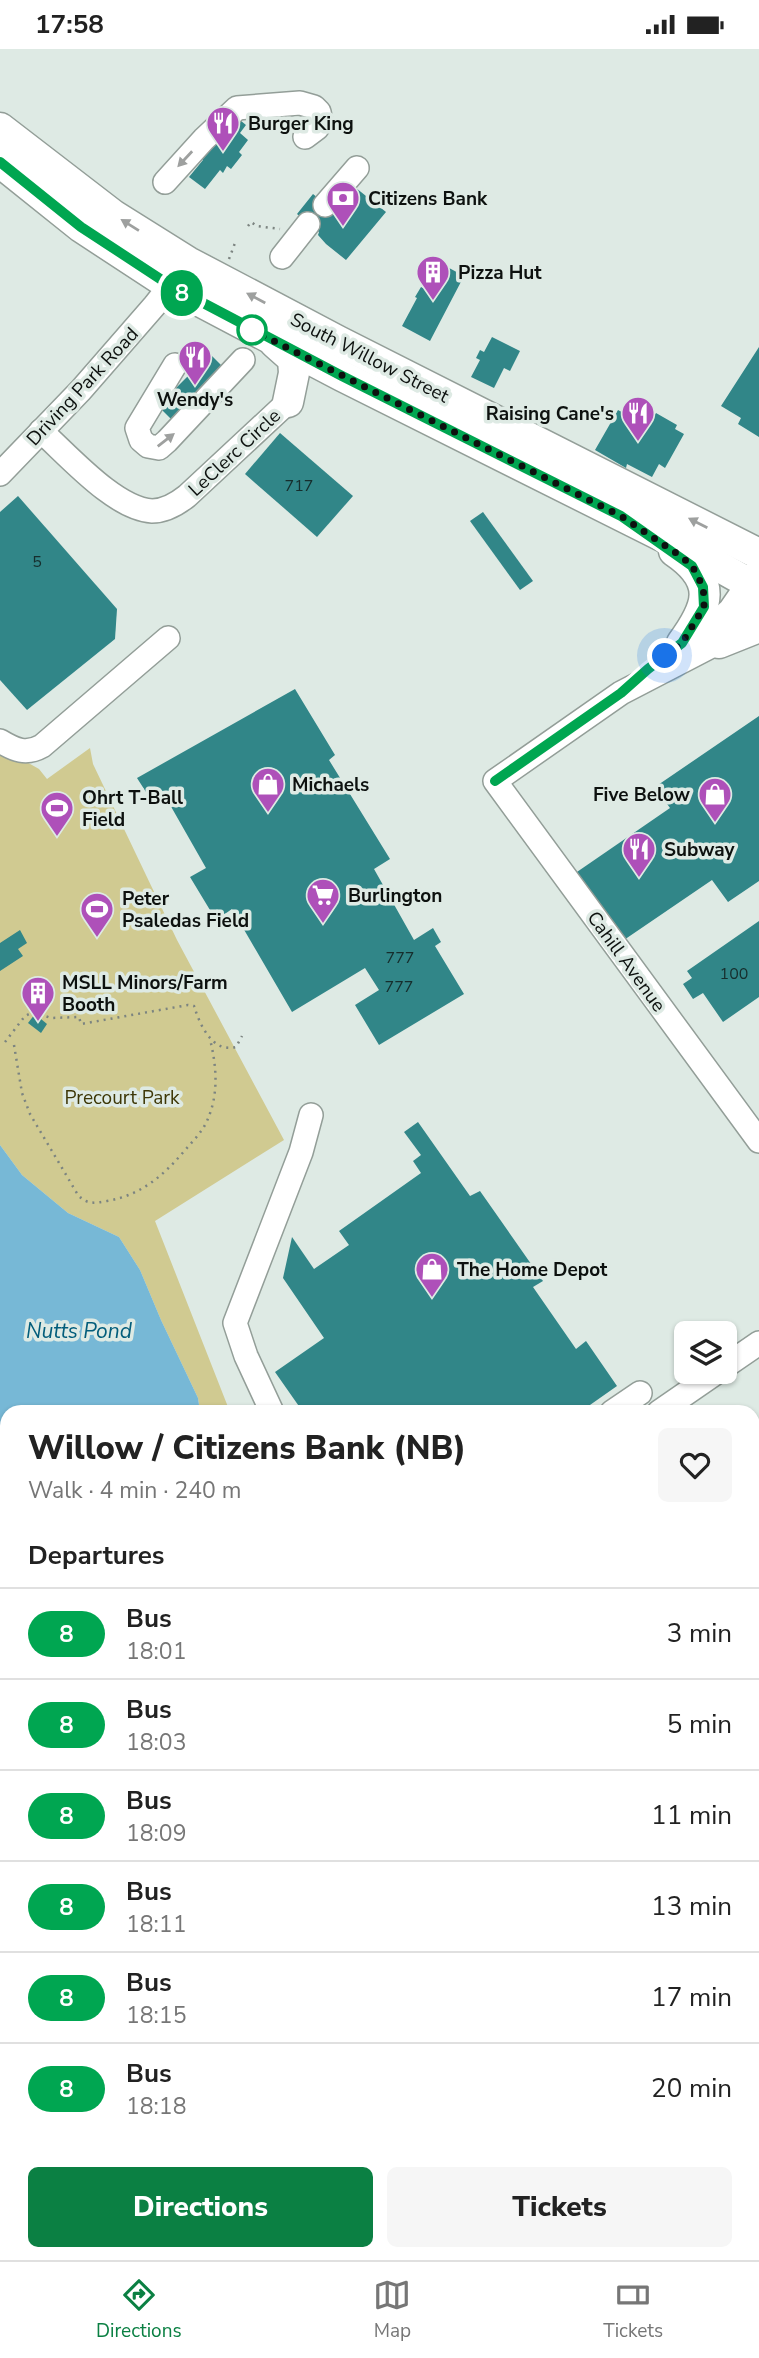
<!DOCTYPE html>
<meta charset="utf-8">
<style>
:root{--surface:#fff;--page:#f6f6f6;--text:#222;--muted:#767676;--line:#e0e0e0;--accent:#0b8043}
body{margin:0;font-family:"Nunito Sans",sans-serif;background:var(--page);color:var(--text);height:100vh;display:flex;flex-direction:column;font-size:26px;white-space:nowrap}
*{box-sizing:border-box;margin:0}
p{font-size:23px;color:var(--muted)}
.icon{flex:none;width:38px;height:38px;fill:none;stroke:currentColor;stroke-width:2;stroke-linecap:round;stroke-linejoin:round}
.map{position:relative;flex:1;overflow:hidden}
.details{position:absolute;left:0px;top:1356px;width:760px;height:856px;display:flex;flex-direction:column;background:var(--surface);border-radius:21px 21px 0 0;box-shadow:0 2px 5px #0004}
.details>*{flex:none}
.badge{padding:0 14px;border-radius:23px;font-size:24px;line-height:46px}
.controls{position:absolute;left:674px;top:1272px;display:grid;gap:14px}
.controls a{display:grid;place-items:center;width:63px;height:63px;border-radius:10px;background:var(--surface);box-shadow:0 2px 5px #0004;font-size:35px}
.you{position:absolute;width:35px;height:35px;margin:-18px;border:5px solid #fff;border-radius:50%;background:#1a73e8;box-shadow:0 0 0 10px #1a73e833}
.map>.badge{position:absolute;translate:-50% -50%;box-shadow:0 0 0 4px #fff}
h2{padding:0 28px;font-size:26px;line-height:63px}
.round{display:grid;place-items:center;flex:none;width:74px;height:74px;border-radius:10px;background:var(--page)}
.overview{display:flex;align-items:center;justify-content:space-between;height:119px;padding:0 28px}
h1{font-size:33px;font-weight:800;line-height:52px}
.button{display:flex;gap:14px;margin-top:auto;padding:14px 28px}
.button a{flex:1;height:80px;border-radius:10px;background:var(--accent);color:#fff;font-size:28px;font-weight:800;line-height:80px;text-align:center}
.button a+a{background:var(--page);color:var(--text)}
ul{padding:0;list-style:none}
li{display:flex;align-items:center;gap:21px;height:91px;padding:0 28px;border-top:2px solid var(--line)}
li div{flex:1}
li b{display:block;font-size:26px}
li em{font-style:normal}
li .badge{min-width:77px;font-weight:700;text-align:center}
.status{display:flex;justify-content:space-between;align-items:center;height:49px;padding:0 35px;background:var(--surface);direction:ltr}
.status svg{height:19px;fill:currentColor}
.menu{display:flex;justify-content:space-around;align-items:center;height:98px;border-top:2px solid var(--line);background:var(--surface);font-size:19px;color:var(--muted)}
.menu a{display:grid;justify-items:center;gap:4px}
.menu .active{color:var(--accent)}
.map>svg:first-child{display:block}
.green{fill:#d0ca91}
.water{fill:#77b8d6}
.building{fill:#318688}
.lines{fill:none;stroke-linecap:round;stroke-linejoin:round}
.minor-casing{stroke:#939e98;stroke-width:26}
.major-casing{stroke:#939e98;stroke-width:33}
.path{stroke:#7c8480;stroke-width:2.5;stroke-dasharray:2 5;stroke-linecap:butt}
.minor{stroke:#fff;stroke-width:23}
.major{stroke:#fff;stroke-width:30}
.oneway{fill:#9ea09f}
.line-casing{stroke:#fff;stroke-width:16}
.line{stroke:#00a651;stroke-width:10}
.walk{stroke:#0d110f;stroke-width:7;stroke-dasharray:0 12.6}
.stop-dot{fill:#fff;stroke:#00a651;stroke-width:3.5}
.labels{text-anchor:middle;stroke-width:7;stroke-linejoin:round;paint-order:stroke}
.number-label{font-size:16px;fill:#162e2d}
.poi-label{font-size:19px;font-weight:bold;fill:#0d110f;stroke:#deeae4;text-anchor:start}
.street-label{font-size:19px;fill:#0d110f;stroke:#deeae4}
.park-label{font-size:19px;fill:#3d3706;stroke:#deeae4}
.water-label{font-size:21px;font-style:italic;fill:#025d7b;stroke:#deeae4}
</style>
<div class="status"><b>17:58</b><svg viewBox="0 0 49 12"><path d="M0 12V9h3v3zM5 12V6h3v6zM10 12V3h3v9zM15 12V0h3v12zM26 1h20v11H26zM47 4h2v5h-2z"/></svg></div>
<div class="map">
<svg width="759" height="2211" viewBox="0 0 759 2211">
<rect width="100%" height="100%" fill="#deeae4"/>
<g class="green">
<path d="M 0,698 L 39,720 L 47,730 L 90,699 L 93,715 L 177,891 L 284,1091 L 155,1172 L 230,1363 L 200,1363 L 198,1349 L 161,1271 L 140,1221 L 119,1188 L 68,1164 L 22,1126 L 0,1096 Z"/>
<path d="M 759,1499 L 759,2032 L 753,2035 L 752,1503 Z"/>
</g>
<path class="water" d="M 0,1096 L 22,1126 L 68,1164 L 119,1188 L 140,1221 L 161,1271 L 198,1349 L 200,1363 L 7,1363 L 7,1956 L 0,1954 Z"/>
<g class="building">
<path d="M 235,67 L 246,76 L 240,84 L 248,91 L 239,103 L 242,106 L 231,120 L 227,117 L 223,124 L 220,121 L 205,140 L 189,128 L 203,111 L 201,109 Z"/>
<path d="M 356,139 L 386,163 L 346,211 L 326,195 L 318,186 L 319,183 L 297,165 L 313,145 L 335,163 Z"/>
<path d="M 438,213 L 464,227 L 430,292 L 402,277 L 417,249 L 415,248 L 421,238 L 423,239 Z"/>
<path d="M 492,288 L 520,302 L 510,322 L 504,319 L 494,339 L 471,328 L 480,311 L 476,309 L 480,301 L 484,303 Z"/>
<path d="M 759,298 L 759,388 L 738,375 L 741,369 L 721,357 Z"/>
<path d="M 209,304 L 228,323 L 177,376 L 161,360 L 168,353 L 165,350 L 189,326 L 185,323 Z"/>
<path d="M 637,358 L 654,367 L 656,364 L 677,376 L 675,380 L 684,385 L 665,419 L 659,415 L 652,428 L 627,415 L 626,419 L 595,401 L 618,361 L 637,371 L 639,367 L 633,364 Z"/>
<path d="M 280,384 L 353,447 L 317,488 L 245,425 Z"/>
<path d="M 18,447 L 117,560 L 115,590 L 27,661 L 0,631 L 0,463 Z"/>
<path d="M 483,463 L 533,532 L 520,541 L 470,472 Z"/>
<path d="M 295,640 L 335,706 L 329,711 L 390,810 L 374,820 L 414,891 L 433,879 L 441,893 L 435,897 L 464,945 L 379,996 L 355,956 L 379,941 L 365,919 L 292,963 L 232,860 L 216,871 L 190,828 L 206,819 L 165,747 L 153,754 L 137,729 Z"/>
<path d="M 759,667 L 759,832 L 728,853 L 712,831 L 621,893 L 574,825 L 670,759 L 655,738 Z"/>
<path d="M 759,872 L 759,948 L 723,973 L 703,944 L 693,950 L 683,935 L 692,929 L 687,922 Z"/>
<path d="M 20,881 L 27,894 L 18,900 L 23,907 L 0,922 L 0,894 Z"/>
<path d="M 35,965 L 47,975 L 41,984 L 28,974 Z"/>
<path d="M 418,1073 L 470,1147 L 480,1142 L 543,1232 L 533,1238 L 576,1300 L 586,1292 L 617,1337 L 580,1363 L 303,1363 L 275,1323 L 324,1289 L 283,1229 L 292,1188 L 314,1220 L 349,1196 L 339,1182 L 421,1124 L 413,1112 L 421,1106 L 404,1083 Z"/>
<path d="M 207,2205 L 468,2205 L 468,2206 L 440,2211 L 208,2211 Z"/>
</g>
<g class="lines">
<defs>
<g id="minor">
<path d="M 165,133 L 204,90 L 237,59 L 300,54 L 314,58 L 319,63 L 321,73 L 317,79 L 305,88"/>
<path d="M 325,156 L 357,119"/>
<path d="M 282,208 L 308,175"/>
<path d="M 175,316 L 137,379 L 141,391 L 148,397 L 159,399 L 167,392 L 243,311"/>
<path d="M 41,382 C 68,406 115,460 152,462 C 166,462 177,455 187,447 L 288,353"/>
<path d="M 0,425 L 81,341 L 155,256 L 180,224"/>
<path d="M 759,539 L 746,570 L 725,590 L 621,644 L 495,732 L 759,1092"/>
<path d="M 684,594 L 716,574 L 730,561 L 759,519"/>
<path d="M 0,692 C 15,701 26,706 42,697 L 168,589"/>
<path d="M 724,1318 L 759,1294"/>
<path d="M 272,1363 L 246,1307 L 235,1274 L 301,1103 L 311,1066"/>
<path d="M 612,1363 L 640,1344"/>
<path d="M 659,1363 L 717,1323"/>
<path d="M 752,1459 L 757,1465 L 752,1469"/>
<path d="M 752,2069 L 759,2065"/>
<path d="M 752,2105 L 759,2111"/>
<path d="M 752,2137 L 759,2130"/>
<path d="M 590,2205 L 592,2211"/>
<path d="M 642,2211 L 644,2205"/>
<path d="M 699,2211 L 702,2205"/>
</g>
<g id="major">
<path d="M 0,79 L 113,166 L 188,213 L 338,292 L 759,505"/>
<path d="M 0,113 L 81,178 L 171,237 L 342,327 L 686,499 L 759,540"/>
<path d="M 275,294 L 293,310 L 294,324 L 288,353"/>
<path d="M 674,502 C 718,532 709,557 682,594"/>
<path d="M 719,594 L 759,578"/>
</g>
</defs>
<use href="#minor" class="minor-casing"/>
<use href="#major" class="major-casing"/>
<g class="path">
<path d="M 248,177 L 251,173 L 257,177 L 280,180"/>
<path d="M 229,210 L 235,194"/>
<path d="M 5,993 L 25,967 L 33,963 L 51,969 L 79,968 L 81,975 L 188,956 L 194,957 C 200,976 212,1004 236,998 L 242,987"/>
<path d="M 14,996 L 22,1044 L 30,1065 L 78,1146 C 87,1156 95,1154 107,1152 C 142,1146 164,1126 186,1100 C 193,1092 201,1084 206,1074 C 219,1047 217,1019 210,990"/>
<path d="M 0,2198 L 7,2211"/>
</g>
<use href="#minor" class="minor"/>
<use href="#major" class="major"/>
</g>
<defs><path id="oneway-solid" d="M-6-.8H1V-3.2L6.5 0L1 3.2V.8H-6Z" transform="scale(1.75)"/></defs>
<g class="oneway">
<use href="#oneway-solid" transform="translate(185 110) rotate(133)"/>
<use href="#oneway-solid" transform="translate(130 176) rotate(-148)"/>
<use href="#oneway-solid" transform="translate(256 249) rotate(-152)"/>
<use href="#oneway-solid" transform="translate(166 391) rotate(-38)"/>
<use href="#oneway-solid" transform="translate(698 474) rotate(-153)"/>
</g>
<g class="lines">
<defs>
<path id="line" d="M 0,113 L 81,178 L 171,237 L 342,327 L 621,467 L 692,517 L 703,538 L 704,558 L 682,594 L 648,620 L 621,644 L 495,732"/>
</defs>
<use href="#line" class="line-casing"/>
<use href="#line" class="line"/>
<path class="walk" d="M 252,281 L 621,467 L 682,508 L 692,517 L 699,529 L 704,545 L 704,558 L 682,594 L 665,607"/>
</g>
<defs>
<symbol id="restaurant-pin" viewBox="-11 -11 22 30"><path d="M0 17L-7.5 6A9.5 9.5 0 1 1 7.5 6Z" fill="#ae50b9" stroke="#deeae4"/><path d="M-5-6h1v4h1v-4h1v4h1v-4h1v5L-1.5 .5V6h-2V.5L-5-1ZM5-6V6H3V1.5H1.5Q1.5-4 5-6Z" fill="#fff"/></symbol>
<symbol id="bank-pin" viewBox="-11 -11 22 30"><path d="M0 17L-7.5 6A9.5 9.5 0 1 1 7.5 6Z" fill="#ae50b9" stroke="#deeae4"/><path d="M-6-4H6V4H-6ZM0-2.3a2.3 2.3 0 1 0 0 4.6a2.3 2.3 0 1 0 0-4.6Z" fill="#fff"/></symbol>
<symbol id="building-pin" viewBox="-11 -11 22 30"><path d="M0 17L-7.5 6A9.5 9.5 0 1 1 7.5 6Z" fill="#ae50b9" stroke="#deeae4"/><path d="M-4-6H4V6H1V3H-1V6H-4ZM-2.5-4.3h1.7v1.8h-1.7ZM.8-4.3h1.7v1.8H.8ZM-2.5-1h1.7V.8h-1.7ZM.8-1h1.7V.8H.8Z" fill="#fff"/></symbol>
<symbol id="shop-pin" viewBox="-11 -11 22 30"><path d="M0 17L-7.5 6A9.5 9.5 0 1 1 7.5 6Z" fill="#ae50b9" stroke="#deeae4"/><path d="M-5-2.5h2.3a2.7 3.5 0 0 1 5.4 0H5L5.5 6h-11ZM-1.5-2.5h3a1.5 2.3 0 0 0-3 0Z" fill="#fff"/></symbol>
<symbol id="stadium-pin" viewBox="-11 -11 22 30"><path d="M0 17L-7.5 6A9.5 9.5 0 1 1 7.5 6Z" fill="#ae50b9" stroke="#deeae4"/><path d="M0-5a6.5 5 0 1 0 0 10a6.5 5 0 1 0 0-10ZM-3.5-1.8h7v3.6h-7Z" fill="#fff"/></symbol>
<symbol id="supermarket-pin" viewBox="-11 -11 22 30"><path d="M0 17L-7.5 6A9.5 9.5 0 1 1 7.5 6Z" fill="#ae50b9" stroke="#deeae4"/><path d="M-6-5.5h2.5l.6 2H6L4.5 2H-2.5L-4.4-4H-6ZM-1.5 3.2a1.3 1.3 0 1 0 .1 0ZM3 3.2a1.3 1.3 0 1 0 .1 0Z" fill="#fff"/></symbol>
</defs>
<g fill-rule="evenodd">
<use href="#restaurant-pin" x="204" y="55" width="38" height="52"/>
<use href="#bank-pin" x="324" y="130" width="38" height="52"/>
<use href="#building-pin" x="414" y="204" width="38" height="52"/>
<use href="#restaurant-pin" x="176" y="289" width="38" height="52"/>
<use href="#restaurant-pin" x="619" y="345" width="38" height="52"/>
<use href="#shop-pin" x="249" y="716" width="38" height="52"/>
<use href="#shop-pin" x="696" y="726" width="38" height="52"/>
<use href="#stadium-pin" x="38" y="740" width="38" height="52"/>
<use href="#restaurant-pin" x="620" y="781" width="38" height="52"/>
<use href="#supermarket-pin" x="304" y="827" width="38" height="52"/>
<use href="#stadium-pin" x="78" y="841" width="38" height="52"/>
<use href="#building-pin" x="19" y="925" width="38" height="52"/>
<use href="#shop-pin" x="413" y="1201" width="38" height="52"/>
</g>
<circle class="stop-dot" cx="252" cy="281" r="14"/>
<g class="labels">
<g class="number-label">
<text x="299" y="442">717</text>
<text x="37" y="518">5</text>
<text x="400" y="914">777</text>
<text x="734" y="930">100</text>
<text x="399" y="943">777</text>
</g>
<g class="poi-label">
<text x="248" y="81">Burger King</text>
<text x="368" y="156">Citizens Bank</text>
<text x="458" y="230">Pizza Hut</text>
<text x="195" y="357" text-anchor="middle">Wendy's</text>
<text x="614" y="371" text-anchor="end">Raising Cane's</text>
<text x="292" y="742">Michaels</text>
<text x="690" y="752" text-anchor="end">Five Below</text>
<text x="82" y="755">Ohrt T-Ball<tspan x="82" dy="22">Field</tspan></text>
<text x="664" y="807">Subway</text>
<text x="348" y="853">Burlington</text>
<text x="122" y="856">Peter<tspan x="122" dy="22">Psaledas Field</tspan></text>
<text x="62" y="940">MSLL Minors/Farm<tspan x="62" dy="22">Booth</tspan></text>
<text x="457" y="1227">The Home Depot</text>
</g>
<g class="street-label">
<text transform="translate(370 308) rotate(27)" y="7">South Willow Street</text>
<text transform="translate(82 337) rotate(-47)" y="7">Driving Park Road</text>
<text transform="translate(234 403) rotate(-43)" y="7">LeClerc Circle</text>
<text transform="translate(627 912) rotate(54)" y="7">Cahill Avenue</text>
</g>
<g class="park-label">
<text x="122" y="1055">Precourt Park</text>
</g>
<g class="water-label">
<text x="79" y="1289">Nutts Pond</text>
</g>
</g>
</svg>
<div class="controls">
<a><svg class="icon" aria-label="layers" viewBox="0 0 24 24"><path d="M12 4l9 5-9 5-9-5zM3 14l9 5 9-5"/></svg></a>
</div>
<div class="you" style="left:665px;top:607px"></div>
<b class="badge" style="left:182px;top:244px;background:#00a651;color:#fff">8</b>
<section class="details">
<div class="overview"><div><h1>Willow / Citizens Bank (NB)</h1><p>Walk · 4 min · 240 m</p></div><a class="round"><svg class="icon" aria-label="heart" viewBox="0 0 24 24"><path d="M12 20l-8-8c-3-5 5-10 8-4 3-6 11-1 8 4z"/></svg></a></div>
<h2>Departures</h2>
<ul>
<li><span class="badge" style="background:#00a651;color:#fff">8</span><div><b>Bus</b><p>18:01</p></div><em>3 min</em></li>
<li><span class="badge" style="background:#00a651;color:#fff">8</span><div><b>Bus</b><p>18:03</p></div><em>5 min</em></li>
<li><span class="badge" style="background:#00a651;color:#fff">8</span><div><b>Bus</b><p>18:09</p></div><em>11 min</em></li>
<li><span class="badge" style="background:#00a651;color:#fff">8</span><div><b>Bus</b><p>18:11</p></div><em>13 min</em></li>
<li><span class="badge" style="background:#00a651;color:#fff">8</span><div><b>Bus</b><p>18:15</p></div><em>17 min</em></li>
<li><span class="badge" style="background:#00a651;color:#fff">8</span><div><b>Bus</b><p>18:18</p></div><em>20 min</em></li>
</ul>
<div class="button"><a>Directions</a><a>Tickets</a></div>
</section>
</div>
<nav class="menu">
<a class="active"><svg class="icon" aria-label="directions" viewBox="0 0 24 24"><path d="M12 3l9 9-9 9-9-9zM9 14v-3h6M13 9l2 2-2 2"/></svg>Directions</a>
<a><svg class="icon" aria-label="map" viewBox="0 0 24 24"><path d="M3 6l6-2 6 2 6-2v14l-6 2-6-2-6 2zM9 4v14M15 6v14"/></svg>Map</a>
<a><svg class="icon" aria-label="tickets" viewBox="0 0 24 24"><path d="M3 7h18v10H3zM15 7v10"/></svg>Tickets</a>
</nav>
